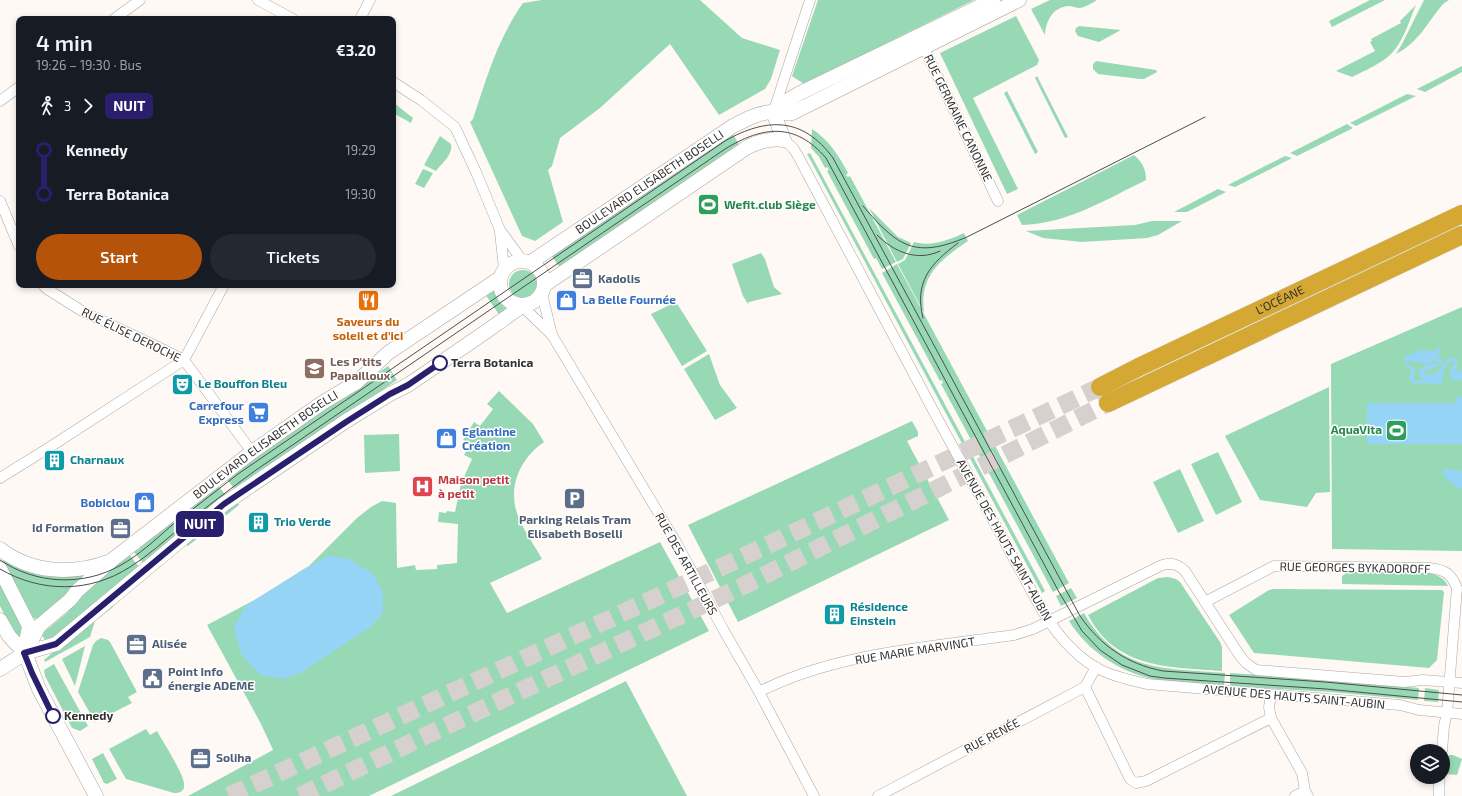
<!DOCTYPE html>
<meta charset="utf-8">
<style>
:root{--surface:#171b24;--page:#242831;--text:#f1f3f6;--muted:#9ea1a6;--accent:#b45309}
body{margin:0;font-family:"Exo 2",sans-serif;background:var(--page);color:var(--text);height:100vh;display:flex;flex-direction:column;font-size:15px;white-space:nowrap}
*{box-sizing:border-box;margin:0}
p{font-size:13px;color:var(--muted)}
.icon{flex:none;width:22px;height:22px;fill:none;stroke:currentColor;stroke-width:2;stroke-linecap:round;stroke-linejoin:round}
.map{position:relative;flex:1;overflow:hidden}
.drawer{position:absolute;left:16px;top:16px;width:380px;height:272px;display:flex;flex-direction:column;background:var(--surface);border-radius:8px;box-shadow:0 2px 6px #0003}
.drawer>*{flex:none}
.badge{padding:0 8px;border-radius:6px;font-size:14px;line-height:26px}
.controls{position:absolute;left:1410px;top:744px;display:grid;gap:8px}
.controls a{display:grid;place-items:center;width:40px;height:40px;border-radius:50%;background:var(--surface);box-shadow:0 2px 6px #0003;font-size:20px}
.map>.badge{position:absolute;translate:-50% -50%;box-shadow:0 0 0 2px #fff}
.legs{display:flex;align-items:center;gap:6px;height:44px;padding:0 20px;font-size:13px}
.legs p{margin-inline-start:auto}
.head{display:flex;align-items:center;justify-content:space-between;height:68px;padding:0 20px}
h1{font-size:22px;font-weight:600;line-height:30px}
.action{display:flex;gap:8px;margin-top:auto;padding:8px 20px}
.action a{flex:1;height:46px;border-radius:24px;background:var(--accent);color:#fff;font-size:16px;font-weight:600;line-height:46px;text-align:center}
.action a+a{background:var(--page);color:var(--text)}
ul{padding:0 20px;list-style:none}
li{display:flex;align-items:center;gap:14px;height:44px;font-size:15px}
li i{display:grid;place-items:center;width:6px;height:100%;margin:0 5px;background:currentColor}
li i::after{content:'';width:10px;height:10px;margin:-5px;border:3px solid;border-radius:50%;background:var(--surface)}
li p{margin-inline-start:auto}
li:first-child i{background:linear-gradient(#0000 50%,currentColor 0)}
li:last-child i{background:linear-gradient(currentColor 50%,#0000 0)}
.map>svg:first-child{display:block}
.green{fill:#98d9b5}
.water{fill:#96d4f5;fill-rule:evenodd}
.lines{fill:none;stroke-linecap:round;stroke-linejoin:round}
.highway-tunnel{stroke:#d6d1ce;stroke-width:18;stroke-dasharray:18 9;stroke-linecap:butt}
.street-casing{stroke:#aba6a3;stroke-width:11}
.secondary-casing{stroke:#aba6a3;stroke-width:15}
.highway-casing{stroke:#d7d6d6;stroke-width:19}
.street{stroke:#fff;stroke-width:10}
.secondary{stroke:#fff;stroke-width:14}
.highway{stroke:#d4a833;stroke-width:18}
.tram{stroke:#4f4c4b;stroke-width:1}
.line-1-casing{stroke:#fff;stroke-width:9}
.line-1{stroke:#291f6c;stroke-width:6}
.stop-1-dot{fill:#fff;stroke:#291f6c;stroke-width:2}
.labels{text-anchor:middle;stroke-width:3;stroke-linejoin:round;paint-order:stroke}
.street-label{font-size:12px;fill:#353332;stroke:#fff}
.leisure-label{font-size:12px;font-weight:bold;fill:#27864d;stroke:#fff;text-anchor:start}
.service-label{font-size:12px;font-weight:bold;fill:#4e5e75;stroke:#fff;text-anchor:start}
.shop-label{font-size:12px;font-weight:bold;fill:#366cbe;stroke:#fff;text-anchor:start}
.food-label{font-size:12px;font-weight:bold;fill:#c56008;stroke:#fff}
.education-label{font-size:12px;font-weight:bold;fill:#785e54;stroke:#fff;text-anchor:start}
.stop-label{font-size:12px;font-weight:bold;fill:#353332;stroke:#fff;text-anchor:start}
.culture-label{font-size:12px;font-weight:bold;fill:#0d838f;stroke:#fff;text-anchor:start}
.health-label{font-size:12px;font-weight:bold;fill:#be3a42;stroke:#fff;text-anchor:start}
</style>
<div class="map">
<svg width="1462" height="796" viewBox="0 0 1462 796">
<rect width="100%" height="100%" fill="#fef9f5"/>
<g class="green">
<path d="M 542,0 L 700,0 L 742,38 L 780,50 L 771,79 L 765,89 L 719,115 L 670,44 L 600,108 L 560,138 L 552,166 L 548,170 L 563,222 L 535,241 L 522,236 L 470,122 L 473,119 C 487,77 497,40 523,3 Z"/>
<path d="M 818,0 L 974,0 L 804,84 L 792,76 Z"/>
<path d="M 1050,0 L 1097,0 C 1092,3 1086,7 1080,8 C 1076,8 1072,6 1068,6 C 1052,8 1046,21 1045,35 L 1031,9 Z"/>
<path d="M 1370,0 L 1385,0 L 1332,27 L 1329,21 Z"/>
<path d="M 1424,0 L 1449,0 L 1443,4 C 1428,22 1418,43 1396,54 L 1402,44 Z"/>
<path d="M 1416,5 C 1409,21 1404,40 1392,53 C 1381,64 1366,70 1352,77 L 1336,71 L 1375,51 L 1370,42 L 1372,41 L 1371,39 L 1401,23 L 1400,21 Z"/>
<path d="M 1016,16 L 1038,58 L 1039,60 L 1037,65 L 973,98 L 1018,189 L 1007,194 L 940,53 Z"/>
<path d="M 1079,26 L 1121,30 L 1099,42 L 1078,36 L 1075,31 L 1076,28 Z"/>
<path d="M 1096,61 L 1156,70 L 1157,72 L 1144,79 L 1140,79 L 1098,74 L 1093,69 L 1093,64 Z"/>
<path d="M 1462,66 L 1462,72 L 1425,92 L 1417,89 Z"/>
<path d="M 1037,76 L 1068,137 L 1065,138 L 1035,78 Z"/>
<path d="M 1007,91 L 1038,152 L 1035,154 L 1004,93 Z"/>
<path d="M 1407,94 L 1416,96 L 1356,126 L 1350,123 Z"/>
<path d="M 394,103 L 413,118 L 411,123 L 393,113 Z"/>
<path d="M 1347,124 L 1353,128 L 1297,156 L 1290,153 Z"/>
<path d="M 812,129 C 829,140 839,156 848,173 L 846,175 L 848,177 L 850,176 L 896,262 L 882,269 L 876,258 L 874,259 L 827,171 L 829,170 L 827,167 L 825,168 L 819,157 L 811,148 Z"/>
<path d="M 731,131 L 740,146 L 736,148 L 734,147 L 732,148 L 733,150 L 560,268 L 551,255 Z"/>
<path d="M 440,136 L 451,144 C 453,155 442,163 436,171 L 424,165 Z"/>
<path d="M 810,153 L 1045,591 L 1042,593 L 811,161 L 807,154 Z"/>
<path d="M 1134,155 C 1142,162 1146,169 1146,180 C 1107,199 1067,224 1022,225 L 1017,215 Z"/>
<path d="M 1285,156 L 1292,158 L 1235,187 L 1228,185 Z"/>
<path d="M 423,169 L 433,173 L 424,188 L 415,184 Z"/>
<path d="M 1218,189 L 1226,192 L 1187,212 L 1174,212 Z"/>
<path d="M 869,208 L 898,237 L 911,243 L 903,259 L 897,262 Z"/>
<path d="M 1152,221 L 1182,221 L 1158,235 L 1147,238 L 1082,242 L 1043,238 L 1026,231 L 1135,225 Z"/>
<path d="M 964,233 L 968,241 C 940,260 919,276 924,313 L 898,264 L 905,260 L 914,242 C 931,247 949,240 964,233 Z"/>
<path d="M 761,253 L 765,259 L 774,287 L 782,294 L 749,302 L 748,304 L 743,296 L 732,264 Z"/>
<path d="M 897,264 L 1069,583 L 1053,592 L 941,384 L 943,383 L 942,380 L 940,381 L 882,273 Z"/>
<circle cx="523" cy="284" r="14"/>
<path d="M 493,288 L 498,301 L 508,310 L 500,316 L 485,294 Z"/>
<path d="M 676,302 L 707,351 L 682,366 L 651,314 Z"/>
<path d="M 1462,307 L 1462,551 L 1332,549 L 1331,364 Z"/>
<path d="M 709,354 L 720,385 L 737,408 L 715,420 L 684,369 Z"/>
<path d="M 388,366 L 397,380 L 236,491 L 226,478 Z"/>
<path d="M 1329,387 L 1330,492 L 1316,493 L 1307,507 L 1260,500 L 1225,436 Z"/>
<path d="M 499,391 L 533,424 L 544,442 C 518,460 506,491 520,521 C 526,534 535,546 542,559 L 490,583 L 507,613 L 660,542 L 709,631 L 369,796 L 188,796 L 273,750 L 261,724 L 207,625 L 262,596 L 309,566 L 357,518 L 371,507 L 382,501 L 396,503 L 397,568 L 415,565 L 416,570 L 437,569 L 437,565 L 457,563 L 458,524 L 438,522 L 439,512 L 446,513 L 447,511 L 455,512 L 461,484 L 472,459 L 464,455 L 470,443 L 463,440 L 474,422 L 480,426 L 493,409 L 487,404 Z"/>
<path d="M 912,421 L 918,432 L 918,436 L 907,441 L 949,520 L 738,622 L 688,525 Z"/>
<path d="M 399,434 L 400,471 L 365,473 L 364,435 Z"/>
<path d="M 1218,452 L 1242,502 L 1216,515 L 1191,464 Z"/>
<path d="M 1180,469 L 1204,521 L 1178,533 L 1153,482 Z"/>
<path d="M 217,484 L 227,497 L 149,560 L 147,558 L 145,560 L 146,562 L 144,564 L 133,551 L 137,548 L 138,550 L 140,548 L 139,546 Z"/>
<path d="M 238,503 L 239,505 L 188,546 L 185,543 L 209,523 Z"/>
<path d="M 129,554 L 139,567 L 52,639 L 45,640 L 42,635 L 44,632 L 68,612 L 81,593 Z"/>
<path d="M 0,555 L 89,572 L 65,595 L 37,619 L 33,618 Z"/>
<path d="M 1348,572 L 1430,573 C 1438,575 1445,579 1448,586 L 1342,584 L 1342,576 Z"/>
<path d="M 0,577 L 25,625 L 22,634 L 19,636 L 15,635 L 0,606 Z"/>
<path d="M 1168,577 L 1176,579 L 1180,582 L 1220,642 L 1222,647 L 1222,671 C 1169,667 1116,669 1088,615 L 1158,578 Z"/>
<path d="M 1071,588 L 1077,598 L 1061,606 L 1056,596 Z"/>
<path d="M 1274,589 L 1442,590 L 1444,592 L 1437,660 L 1429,668 L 1254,653 L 1229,615 L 1269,590 Z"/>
<path d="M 113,603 L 113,607 L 95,621 L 90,637 L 45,662 L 44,660 L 80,629 Z"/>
<path d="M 1084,613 C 1118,673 1165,668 1225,673 L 1224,685 C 1200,684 1176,684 1153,679 C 1119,672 1087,650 1069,621 Z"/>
<path d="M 101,638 L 108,640 L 110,642 L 137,692 L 128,697 L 132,703 L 95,722 L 78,692 L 93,645 L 96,641 Z"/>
<path d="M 85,646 L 75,686 L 62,659 Z"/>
<path d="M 54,664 L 88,726 L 80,731 L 72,728 L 45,676 L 44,670 Z"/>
<path d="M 1230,673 L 1335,680 L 1419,688 L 1418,700 L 1331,692 L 1230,686 Z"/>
<path d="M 626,681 L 687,796 L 391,796 Z"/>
<path d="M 1425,688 L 1439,690 L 1438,702 L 1424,701 Z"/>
<path d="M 146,729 L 150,735 L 157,731 C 163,742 184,774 184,784 C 185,791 180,793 174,793 L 126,779 L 109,749 Z"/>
<path d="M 103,753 L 117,779 L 107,784 L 104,783 L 92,759 Z"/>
<path d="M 1449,755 L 1453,755 L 1462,759 L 1457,775 L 1447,774 Z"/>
</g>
<g class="water">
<path d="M 1437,347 L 1441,348 L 1440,352 L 1437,354 L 1440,356 L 1442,363 L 1439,366 L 1424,371 L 1424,374 L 1437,373 L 1446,360 L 1452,357 C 1461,360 1455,365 1457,371 L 1460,372 L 1462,369 L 1462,380 L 1455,381 L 1450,377 L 1450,370 L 1454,364 L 1454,362 L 1451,361 C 1443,367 1442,375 1442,384 L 1413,383 L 1409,379 L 1411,370 L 1405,364 L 1404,357 L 1423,349 L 1431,352 L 1435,351 ZM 1436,359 L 1438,360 L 1437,363 L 1424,366 L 1419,370 L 1419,375 L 1424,380 L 1415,380 L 1413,378 L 1415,374 L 1415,369 L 1408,364 L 1407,361 L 1427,364 L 1430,364 Z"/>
<path d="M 1456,397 L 1462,397 L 1462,444 L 1367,444 L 1367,403 L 1456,403 Z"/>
<path d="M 1446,469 L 1462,471 L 1462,489 C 1453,486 1446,480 1442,471 Z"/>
<path d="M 328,556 L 349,559 L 373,574 L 383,592 L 383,612 L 372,626 L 302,672 L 285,679 L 260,675 L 241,654 L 234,628 L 245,606 L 304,569 Z"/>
</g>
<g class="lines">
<g class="highway-tunnel">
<path d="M 229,796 L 732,562 L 1100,387"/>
<path d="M 300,796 L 425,736 L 745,585 L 1108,403"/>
</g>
<defs>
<g id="street">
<path d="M 258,0 L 293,19"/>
<path d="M 114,19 L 140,0"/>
<path d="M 360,19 L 370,0"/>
<path d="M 921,42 L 998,201"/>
<path d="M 393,82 L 421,100 L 455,127 L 476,172 L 500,230 L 522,260"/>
<path d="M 0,101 L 19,87"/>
<path d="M 774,110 L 810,0"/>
<path d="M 784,140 L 793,148 L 798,156 L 935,414 L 1038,603 C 1052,628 1070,652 1095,667 C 1111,676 1130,680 1147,684 L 1400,705 L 1419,710 L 1462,714"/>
<path d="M 0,201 L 19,246"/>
<path d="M 500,232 L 504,269"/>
<path d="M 43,285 L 47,289 L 82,311 L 156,346 L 184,360 L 252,452"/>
<path d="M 542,294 L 552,335"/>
<path d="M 522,306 L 552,335 L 677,544 L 723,629 L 759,692 L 814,796"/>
<path d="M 0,478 L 50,447 L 184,360 L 224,285"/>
<path d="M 1205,602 L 1274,566 L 1430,568 C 1445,570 1451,573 1457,588 L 1447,713 L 1444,726 L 1442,751"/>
<path d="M 1085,687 L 1130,779 L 1136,783 L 1146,781 L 1271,718"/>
<path d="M 759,692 C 835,653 931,647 1014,635 L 1033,629 L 1158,567 C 1168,562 1177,563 1185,571 L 1240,656 L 1246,663 L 1256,670 L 1405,682 L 1423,680 L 1462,683"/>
<path d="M 1271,695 L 1269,707 L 1271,718 L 1302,773 L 1305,791 L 1308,796"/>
<path d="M 878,796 L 1085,687 L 1096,667"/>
<path d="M 1295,796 L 1305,791"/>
<path d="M 1439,796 L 1439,777"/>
</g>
<g id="secondary">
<path d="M 773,112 L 785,102 L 800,93 L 993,0"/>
<circle cx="522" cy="283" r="22"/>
<path id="s1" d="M 531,262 L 733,126 C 745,120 759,112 773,112 C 781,112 785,115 792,113 L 1019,0"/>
<path d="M 546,284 L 746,148 C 759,141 770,138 784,140 L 773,112"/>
<path d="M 0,549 C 31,573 72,575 108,562"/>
<path d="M 0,569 L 29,626 L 26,643"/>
<path d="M 0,620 L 9,636 L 25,653 L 39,689 L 96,796"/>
<path id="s2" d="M 25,653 L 39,626 L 70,600 L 77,591 L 112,560 L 252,452 L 322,403 L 357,382 L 388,353 L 500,278"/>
<path d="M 0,669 L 25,653 L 56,644 L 224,504 L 346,421 L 390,394 L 408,385 L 487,331 L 522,306"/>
</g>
<g id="highway">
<path id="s3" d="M 1100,387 L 1139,367 L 1462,214"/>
<path d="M 1108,403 L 1462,235"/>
</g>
</defs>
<use href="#street" class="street-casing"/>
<use href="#secondary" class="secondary-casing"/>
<use href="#highway" class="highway-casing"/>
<use href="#street" class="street"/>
<use href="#secondary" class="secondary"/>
<use href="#highway" class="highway"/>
<g class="tram">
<path d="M 863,206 C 898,247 915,259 967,237 L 1205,117"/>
<path d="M 877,235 C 894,252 917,262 940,251"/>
<path d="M 923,318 C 914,282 930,264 958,243"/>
<path d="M 0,560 C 35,584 83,587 121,565 C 139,555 155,540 171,526 C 193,509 216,491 238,474 L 725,141 C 767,117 803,117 833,158 L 1080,616 C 1101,646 1127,664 1163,671 L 1325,682 L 1462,695"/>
<path d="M 0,569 C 41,593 90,593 130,567 C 148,556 164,541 180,528 C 205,508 230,489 256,470 L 725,149 C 763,126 795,122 826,158 L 1059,592 L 1082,631 L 1100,650 L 1122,665 L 1150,676 L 1164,678 L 1326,689 L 1462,702"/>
</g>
</g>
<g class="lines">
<defs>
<path id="line-1" d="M 53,716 L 32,673 L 24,653 L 56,644 L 224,504 L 346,422 L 390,394 L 408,385 L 440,363"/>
</defs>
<use href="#line-1" class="line-1-casing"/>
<use href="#line-1" class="line-1"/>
</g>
<defs>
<symbol id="stadium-square" viewBox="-11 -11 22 22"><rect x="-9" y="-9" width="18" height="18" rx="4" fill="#2e9e5b" stroke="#fff"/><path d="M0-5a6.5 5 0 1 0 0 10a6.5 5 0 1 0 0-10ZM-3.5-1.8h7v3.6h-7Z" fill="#fff"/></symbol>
<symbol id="office-square" viewBox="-11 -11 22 22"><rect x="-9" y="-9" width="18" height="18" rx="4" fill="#5c6f8a" stroke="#fff"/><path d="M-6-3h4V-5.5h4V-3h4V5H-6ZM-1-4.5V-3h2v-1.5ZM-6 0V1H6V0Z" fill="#fff"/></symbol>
<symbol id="shop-square" viewBox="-11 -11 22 22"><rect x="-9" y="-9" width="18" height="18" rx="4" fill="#3f7fe0" stroke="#fff"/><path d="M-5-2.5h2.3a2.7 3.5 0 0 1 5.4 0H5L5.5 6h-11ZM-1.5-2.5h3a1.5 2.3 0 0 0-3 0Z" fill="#fff"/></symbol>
<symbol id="restaurant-square" viewBox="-11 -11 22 22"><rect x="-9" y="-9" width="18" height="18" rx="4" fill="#e8710a" stroke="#fff"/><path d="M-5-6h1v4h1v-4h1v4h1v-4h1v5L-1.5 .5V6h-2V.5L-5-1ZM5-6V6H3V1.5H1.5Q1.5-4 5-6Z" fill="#fff"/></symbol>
<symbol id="school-square" viewBox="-11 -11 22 22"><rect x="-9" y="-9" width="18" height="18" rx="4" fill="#8d6e63" stroke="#fff"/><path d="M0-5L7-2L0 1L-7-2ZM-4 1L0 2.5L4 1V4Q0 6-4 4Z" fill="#fff"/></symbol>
<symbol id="theatre-square" viewBox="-11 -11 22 22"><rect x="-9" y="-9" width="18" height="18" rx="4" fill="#0f9aa8" stroke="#fff"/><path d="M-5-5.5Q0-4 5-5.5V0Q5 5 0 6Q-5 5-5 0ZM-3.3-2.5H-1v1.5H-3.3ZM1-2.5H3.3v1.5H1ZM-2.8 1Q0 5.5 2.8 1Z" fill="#fff"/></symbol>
<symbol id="supermarket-square" viewBox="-11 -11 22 22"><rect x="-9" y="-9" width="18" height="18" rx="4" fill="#3f7fe0" stroke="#fff"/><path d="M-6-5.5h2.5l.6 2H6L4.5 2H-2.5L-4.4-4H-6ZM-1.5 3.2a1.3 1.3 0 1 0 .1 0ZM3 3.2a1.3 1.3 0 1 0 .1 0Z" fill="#fff"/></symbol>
<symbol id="building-square" viewBox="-11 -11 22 22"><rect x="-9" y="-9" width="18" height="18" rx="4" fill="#0f9aa8" stroke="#fff"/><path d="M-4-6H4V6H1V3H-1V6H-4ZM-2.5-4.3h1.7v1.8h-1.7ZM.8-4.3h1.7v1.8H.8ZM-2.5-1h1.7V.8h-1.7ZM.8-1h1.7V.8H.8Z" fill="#fff"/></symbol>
<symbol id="hospital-square" viewBox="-11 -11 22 22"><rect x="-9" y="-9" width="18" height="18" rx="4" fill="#e0444e" stroke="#fff"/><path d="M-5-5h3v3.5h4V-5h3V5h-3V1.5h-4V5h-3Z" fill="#fff"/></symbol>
<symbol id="parking-square" viewBox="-11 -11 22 22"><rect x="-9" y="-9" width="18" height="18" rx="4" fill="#5c6f8a" stroke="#fff"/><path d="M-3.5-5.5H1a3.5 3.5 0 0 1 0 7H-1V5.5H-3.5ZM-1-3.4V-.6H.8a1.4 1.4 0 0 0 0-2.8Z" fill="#fff"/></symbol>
<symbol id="civic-square" viewBox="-11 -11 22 22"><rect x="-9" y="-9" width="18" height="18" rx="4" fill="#5c6f8a" stroke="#fff"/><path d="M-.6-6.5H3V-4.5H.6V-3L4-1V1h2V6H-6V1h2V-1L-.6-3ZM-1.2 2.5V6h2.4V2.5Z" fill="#fff"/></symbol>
</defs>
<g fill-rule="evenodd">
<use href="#stadium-square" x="696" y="192" width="25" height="25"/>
<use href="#office-square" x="570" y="266" width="25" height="25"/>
<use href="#shop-square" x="554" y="288" width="25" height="25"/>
<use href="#restaurant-square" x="356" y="288" width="25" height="25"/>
<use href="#school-square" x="302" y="356" width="25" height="25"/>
<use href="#theatre-square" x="170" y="372" width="25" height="25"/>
<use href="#supermarket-square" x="246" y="400" width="25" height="25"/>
<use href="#stadium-square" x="1384" y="418" width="25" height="25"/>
<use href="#shop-square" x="434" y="426" width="25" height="25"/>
<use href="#building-square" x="42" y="448" width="25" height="25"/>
<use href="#hospital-square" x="410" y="474" width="25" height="25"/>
<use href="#parking-square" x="562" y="486" width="25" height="25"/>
<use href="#shop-square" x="132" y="490" width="25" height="25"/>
<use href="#building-square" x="246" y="510" width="25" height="25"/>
<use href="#office-square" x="108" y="516" width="25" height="25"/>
<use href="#building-square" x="822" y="602" width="25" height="25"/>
<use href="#office-square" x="124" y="632" width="25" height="25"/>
<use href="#civic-square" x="140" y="666" width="25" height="25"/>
<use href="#office-square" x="188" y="746" width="25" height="25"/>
</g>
<g class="stop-1-dot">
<circle cx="440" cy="363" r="7"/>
<circle cx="53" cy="716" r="7"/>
</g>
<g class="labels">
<g class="street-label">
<text transform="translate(958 118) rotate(64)" y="4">RUE GERMAINE CANONNE</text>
<text dy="4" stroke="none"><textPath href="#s1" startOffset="143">BOULEVARD ELISABETH BOSELLI</textPath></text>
<text dy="4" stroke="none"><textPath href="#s3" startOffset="200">L’OCÉANE</textPath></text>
<text transform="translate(131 335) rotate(26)" y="4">RUE ÉLISE DEROCHE</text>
<text dy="4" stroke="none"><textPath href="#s2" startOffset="321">BOULEVARD ELISABETH BOSELLI</textPath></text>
<text transform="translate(1004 540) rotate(61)" y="4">AVENUE DES HAUTS SAINT-AUBIN</text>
<text transform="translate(686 564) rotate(61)" y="4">RUE DES ARTILLEURS</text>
<text transform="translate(1355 568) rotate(1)" y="4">RUE GEORGES BYKADOROFF</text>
<text transform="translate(915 651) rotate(-9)" y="4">RUE MARIE MARVINGT</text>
<text transform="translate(1294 697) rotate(5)" y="4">AVENUE DES HAUTS SAINT-AUBIN</text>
<text transform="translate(992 736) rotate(-28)" y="4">RUE RENÉE</text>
</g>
<g class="leisure-label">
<text x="724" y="209">Wefit.club Siège</text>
<text x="1382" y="434" text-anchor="end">AquaVita</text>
</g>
<g class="service-label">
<text x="598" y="283">Kadolis</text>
<text x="575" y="524" text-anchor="middle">Parking Relais Tram<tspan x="575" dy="14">Elisabeth Boselli</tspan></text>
<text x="104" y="532" text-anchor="end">Id Formation</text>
<text x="152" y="648">Alisée</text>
<text x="168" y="676">Point Info<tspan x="168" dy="14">énergie ADEME</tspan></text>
<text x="216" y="762">Soliha</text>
</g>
<g class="shop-label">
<text x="582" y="304">La Belle Fournée</text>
<text x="244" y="410" text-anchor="end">Carrefour<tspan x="244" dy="14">Express</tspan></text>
<text x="462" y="436">Eglantine<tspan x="462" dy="14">Création</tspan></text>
<text x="130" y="507" text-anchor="end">Bobiclou</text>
</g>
<g class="food-label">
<text x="368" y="326">Saveurs du<tspan x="368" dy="14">soleil et d’ici</tspan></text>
</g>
<g class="education-label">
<text x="330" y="366">Les P'tits<tspan x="330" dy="14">Papailloux</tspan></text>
</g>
<g class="stop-label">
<text x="451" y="367">Terra Botanica</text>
<text x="64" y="720">Kennedy</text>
</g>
<g class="culture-label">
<text x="198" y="388">Le Bouffon Bleu</text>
<text x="70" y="464">Charnaux</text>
<text x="274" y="526">Trio Verde</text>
<text x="850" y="611">Résidence<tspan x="850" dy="14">Einstein</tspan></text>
</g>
<g class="health-label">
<text x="438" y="484">Maison petit<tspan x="438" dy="14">à petit</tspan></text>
</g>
</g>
</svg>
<div class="controls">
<a><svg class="icon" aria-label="layers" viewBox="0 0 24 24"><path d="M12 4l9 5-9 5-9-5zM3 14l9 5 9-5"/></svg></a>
</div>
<b class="badge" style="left:200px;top:524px;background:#291f6c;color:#fff">NUIT</b>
<section class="drawer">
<div class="head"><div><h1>4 min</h1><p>19:26 – 19:30 · Bus</p></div><b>€3.20</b></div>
<div class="legs"><svg class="icon" aria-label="walk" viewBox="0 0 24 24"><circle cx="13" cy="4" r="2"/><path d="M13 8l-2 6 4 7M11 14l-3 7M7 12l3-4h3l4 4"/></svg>3<svg class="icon" aria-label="forward" viewBox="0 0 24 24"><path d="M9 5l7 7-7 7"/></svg><b class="badge" style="background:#291f6c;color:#fff">NUIT</b></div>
<ul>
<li><i style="color:#291f6c"></i><b>Kennedy</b><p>19:29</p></li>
<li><i style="color:#291f6c"></i><b>Terra Botanica</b><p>19:30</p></li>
</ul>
<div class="action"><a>Start</a><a>Tickets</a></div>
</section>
</div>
